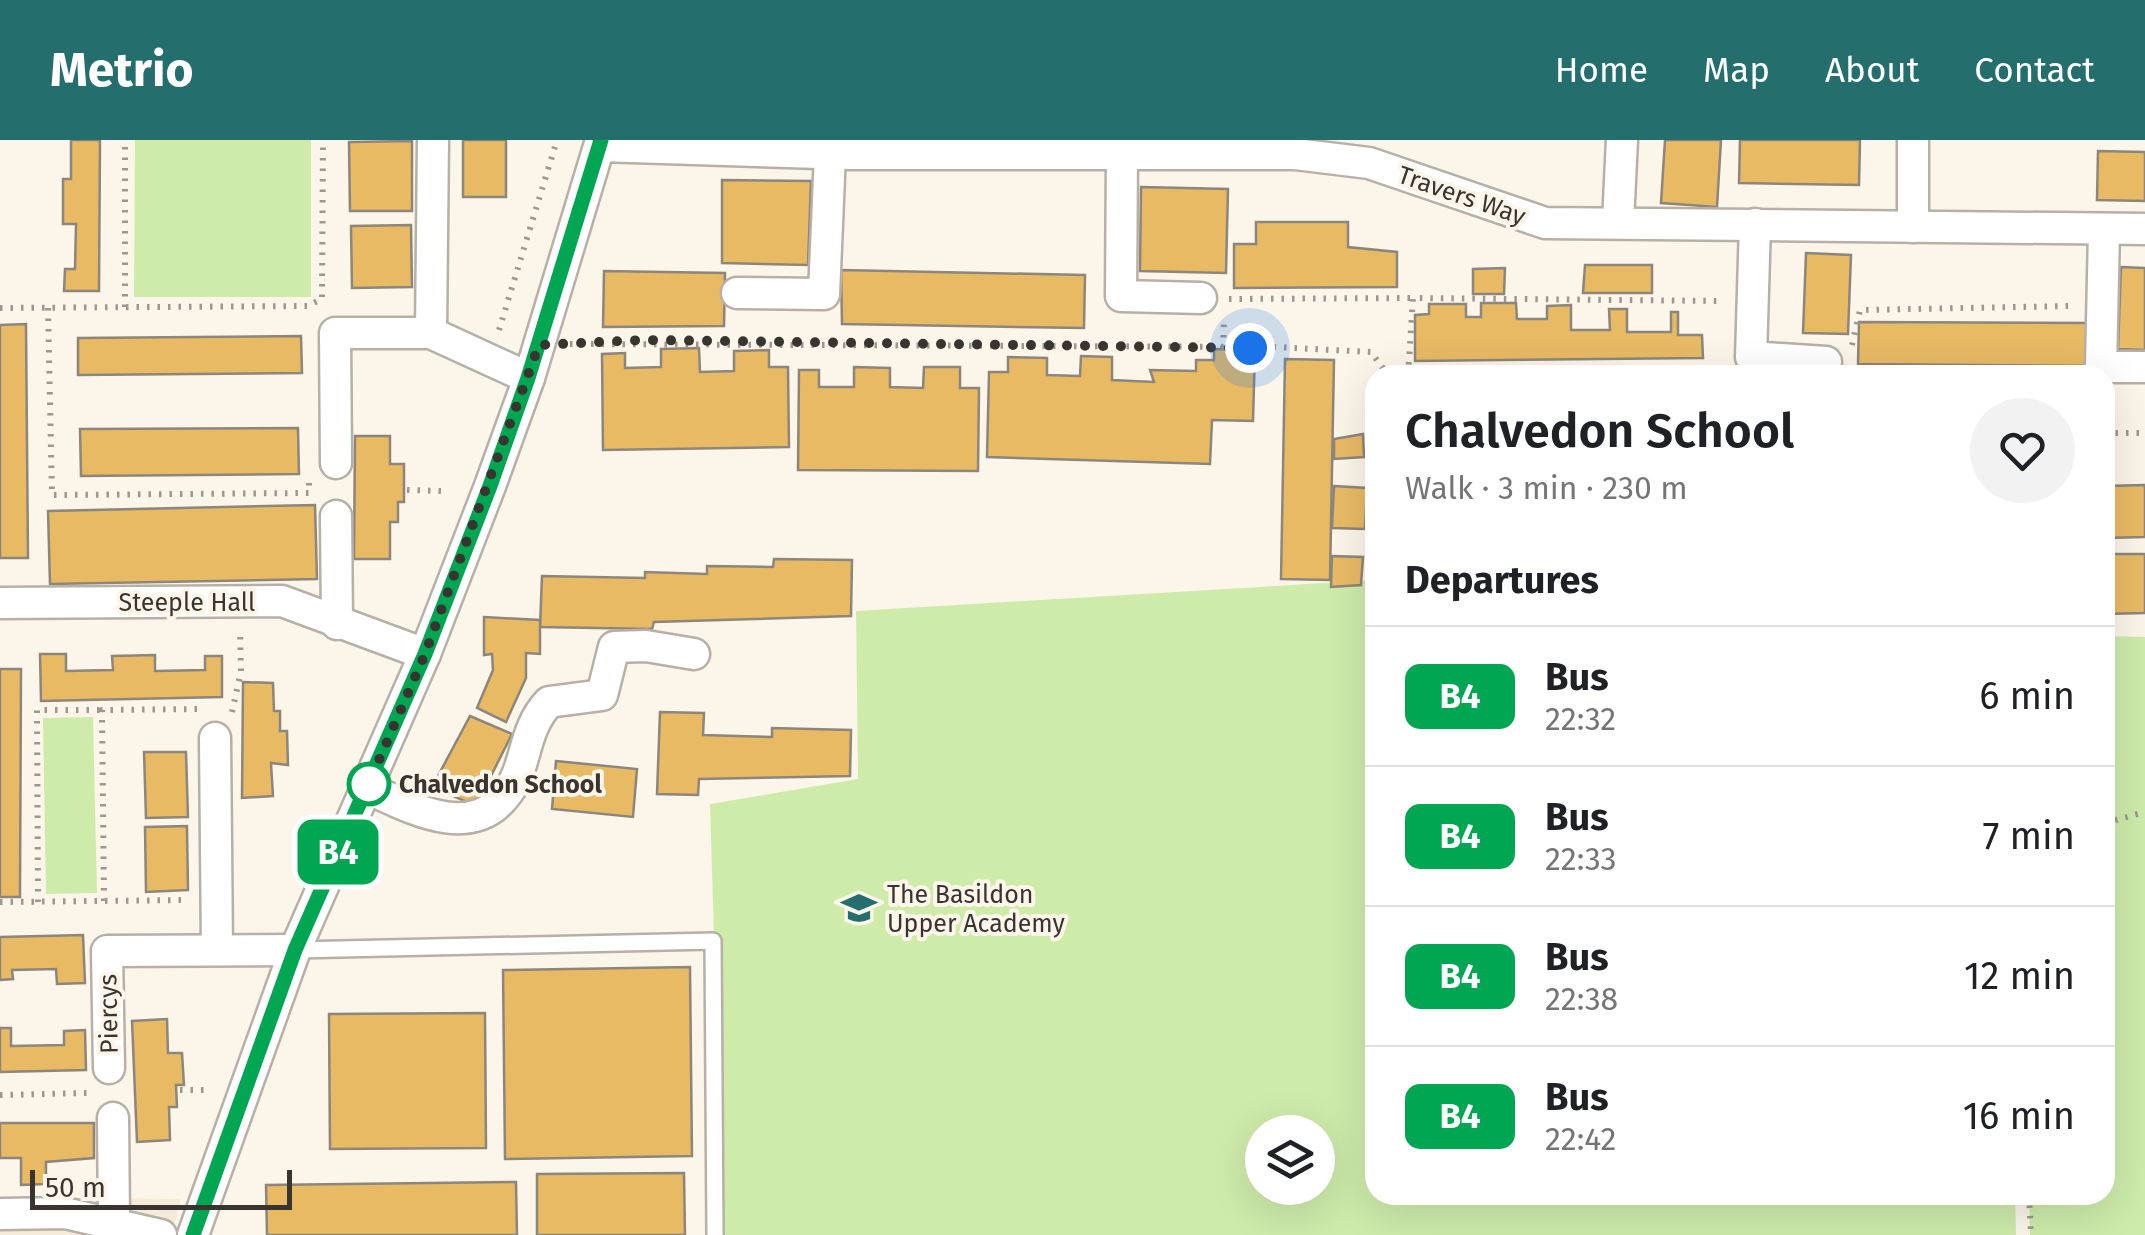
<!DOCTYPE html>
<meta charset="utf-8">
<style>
:root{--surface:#fff;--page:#f2f2f2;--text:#202124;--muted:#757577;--line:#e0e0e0;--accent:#246f6e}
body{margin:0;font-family:"Fira Sans",sans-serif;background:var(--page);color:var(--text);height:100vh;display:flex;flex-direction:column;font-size:38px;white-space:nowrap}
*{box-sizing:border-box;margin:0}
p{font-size:32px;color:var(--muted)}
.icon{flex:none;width:55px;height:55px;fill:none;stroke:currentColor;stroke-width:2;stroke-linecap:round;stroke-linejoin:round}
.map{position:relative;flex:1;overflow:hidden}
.sheet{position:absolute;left:1365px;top:225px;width:750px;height:840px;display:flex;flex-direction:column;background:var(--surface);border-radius:30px;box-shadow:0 10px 40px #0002}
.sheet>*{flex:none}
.badge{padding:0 20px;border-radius:15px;font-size:35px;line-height:65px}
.tools{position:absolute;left:1245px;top:975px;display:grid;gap:20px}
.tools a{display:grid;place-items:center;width:90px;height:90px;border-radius:50%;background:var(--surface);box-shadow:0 10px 40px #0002;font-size:50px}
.scale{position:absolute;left:30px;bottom:25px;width:262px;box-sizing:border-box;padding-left:10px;border:5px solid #383531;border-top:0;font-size:28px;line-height:35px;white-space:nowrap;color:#383531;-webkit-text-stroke:8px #fcf6ea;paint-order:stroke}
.you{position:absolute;width:50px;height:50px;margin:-25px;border:8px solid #fff;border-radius:50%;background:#1a73e8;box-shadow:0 0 0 15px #1a73e833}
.map>.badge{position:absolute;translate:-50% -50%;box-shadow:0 0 0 5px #fff}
h2{padding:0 40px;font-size:38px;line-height:90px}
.round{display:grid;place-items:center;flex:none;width:105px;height:105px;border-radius:52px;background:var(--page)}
.headline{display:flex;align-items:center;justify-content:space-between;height:170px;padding:0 40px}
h1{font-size:48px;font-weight:600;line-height:75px}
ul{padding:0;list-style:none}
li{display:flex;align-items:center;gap:30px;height:140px;padding:0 40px;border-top:2px solid var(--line)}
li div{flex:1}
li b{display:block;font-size:38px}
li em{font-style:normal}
li .badge{min-width:110px;font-weight:700;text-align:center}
header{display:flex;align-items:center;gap:60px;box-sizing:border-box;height:140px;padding:0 50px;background:var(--accent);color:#fff}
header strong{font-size:48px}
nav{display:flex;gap:55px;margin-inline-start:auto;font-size:35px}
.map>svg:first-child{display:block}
.built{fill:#f6ebd9}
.green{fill:#ceebaa;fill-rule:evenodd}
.building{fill:#e8ba64;stroke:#8c867c;stroke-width:2.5}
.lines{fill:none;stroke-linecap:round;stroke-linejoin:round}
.lane-casing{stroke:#b6b0a6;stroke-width:20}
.street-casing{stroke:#b6b0a6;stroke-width:35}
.path{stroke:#9c9890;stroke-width:6;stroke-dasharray:2.5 8;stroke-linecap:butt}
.lane{stroke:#fff;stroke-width:15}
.street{stroke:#fff;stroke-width:30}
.line-casing{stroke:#fff;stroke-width:22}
.line{stroke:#00a651;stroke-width:15}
.walk{stroke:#383531;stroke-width:10;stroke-dasharray:0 18}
.stop-dot{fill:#fff;stroke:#00a651;stroke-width:5}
.labels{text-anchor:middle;stroke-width:8;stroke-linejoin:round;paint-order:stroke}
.street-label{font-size:25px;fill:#383531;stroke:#fcf6ea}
.stop-label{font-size:25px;font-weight:bold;fill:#383531;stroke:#fcf6ea;text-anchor:start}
.poi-label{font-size:25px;fill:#383531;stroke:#fcf6ea;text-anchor:start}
</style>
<header>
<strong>Metrio</strong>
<nav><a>Home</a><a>Map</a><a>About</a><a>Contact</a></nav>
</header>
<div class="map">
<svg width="2145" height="1095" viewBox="0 0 2145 1095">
<rect width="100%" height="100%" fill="#fcf6ea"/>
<path class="built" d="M 0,1057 L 181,1059 L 172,1095 L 0,1095 Z"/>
<g class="green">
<path d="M 135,0 L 311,0 L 311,157 L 134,157 Z"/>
<path d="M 1375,440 L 1375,1055 L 2015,1055 L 2016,1095 L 723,1095 L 710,664 L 858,639 L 856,471 ZM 1262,992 L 1318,992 L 1318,1048 L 1262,1048 Z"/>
<path d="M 2105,496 L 2145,497 L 2145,1095 L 2030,1095 L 2029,1055 L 2105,1055 Z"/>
<path d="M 93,577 L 97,753 L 46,754 L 43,578 Z"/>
</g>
<g class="building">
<path d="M 71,0 L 100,0 L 99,151 L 64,151 L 65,129 L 75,129 L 76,84 L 63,84 L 63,39 L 71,39 Z"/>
<rect x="463" y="0" width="43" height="57"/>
<path d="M 1665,0 L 1721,0 L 1717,67 L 1661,63 Z"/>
<path d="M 1740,0 L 1860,0 L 1859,45 L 1739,43 Z"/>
<path d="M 412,1 L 412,71 L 350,71 L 349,2 Z"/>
<path d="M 2098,11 L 2145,12 L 2145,61 L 2097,60 Z"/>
<path d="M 722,40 L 811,41 L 808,125 L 722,123 Z"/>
<path d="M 1141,47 L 1228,49 L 1226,133 L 1140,131 Z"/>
<path d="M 1256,82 L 1348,82 L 1348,107 L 1397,112 L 1397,147 L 1234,148 L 1234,104 L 1256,104 Z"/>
<path d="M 411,85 L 412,147 L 352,148 L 351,86 Z"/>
<path d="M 1806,113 L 1851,115 L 1848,194 L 1803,193 Z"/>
<path d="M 1585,125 L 1652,125 L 1652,153 L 1583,153 Z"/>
<path d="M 2121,127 L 2145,128 L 2145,210 L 2118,209 Z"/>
<path d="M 1505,128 L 1504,154 L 1473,154 L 1473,129 Z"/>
<path d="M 841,130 L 1085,135 L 1084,188 L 842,184 Z"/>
<path d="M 604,131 L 725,133 L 724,186 L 603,187 Z"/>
<path d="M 1481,163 L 1516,163 L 1517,179 L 1547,179 L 1547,166 L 1571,165 L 1571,190 L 1610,190 L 1609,169 L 1627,169 L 1627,192 L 1671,192 L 1671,172 L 1678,172 L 1678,195 L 1702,195 L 1703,218 L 1415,221 L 1415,175 L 1429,174 L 1429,164 L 1466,164 L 1466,177 L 1481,177 Z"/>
<path d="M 1859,182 L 2094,183 L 2094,226 L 1858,224 Z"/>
<path d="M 26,184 L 28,418 L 0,418 L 0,185 Z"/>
<path d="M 301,196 L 302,233 L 78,235 L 78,198 Z"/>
<path d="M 699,208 L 700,232 L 734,231 L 734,211 L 769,210 L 769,227 L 788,227 L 789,307 L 603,310 L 602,214 L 625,213 L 625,228 L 661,227 L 661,209 Z"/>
<path d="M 1214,209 L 1255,210 L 1253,281 L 1212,280 L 1210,324 L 987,317 L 989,232 L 1008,232 L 1008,217 L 1047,218 L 1047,235 L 1080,236 L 1081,216 L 1112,217 L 1112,240 L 1154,242 L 1150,230 L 1196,231 L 1196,220 L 1214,220 Z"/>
<path d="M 1285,219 L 1334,220 L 1330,440 L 1281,439 Z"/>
<path d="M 854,227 L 890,228 L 890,247 L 923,248 L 924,227 L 960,227 L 960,248 L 979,248 L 978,331 L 798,330 L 799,230 L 819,230 L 819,247 L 854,247 Z"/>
<path d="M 298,288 L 299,334 L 81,336 L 80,289 Z"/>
<path d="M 1363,294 L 1364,317 L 1334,319 L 1334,299 Z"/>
<path d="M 355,296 L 390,296 L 390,324 L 404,324 L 404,362 L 398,362 L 398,382 L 390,382 L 390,419 L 354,419 Z"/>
<path d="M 2145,345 L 2145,397 L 2105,398 L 2105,346 Z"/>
<path d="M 1334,346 L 1367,348 L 1365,389 L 1332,388 Z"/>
<path d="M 315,365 L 317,439 L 50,444 L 48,371 Z"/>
<path d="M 2105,414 L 2145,414 L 2145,473 L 2105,474 Z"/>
<path d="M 1332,416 L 1363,417 L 1361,445 L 1331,447 Z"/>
<path d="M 774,419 L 852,420 L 851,476 L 654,482 L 652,489 L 540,487 L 542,436 L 645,438 L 645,432 L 707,434 L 707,426 L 773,427 Z"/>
<path d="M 484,477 L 540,480 L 540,514 L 526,513 L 526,538 L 506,582 L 477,568 L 493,530 L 492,514 L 484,515 Z"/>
<path d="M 40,514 L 66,514 L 66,531 L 113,530 L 112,516 L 155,515 L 155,531 L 205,530 L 205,516 L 222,516 L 222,557 L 41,561 Z"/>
<path d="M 0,529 L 21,529 L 20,757 L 0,757 Z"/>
<path d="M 243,542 L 273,543 L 274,571 L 280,571 L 280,591 L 287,591 L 288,625 L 271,623 L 273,656 L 242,658 Z"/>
<path d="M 660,572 L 704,573 L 703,595 L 772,597 L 772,588 L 851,590 L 850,636 L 699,639 L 698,655 L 657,654 Z"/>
<path d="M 470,576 L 512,594 L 476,666 L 432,647 Z"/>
<path d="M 144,612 L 186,612 L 188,677 L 146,678 Z"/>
<path d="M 556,621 L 637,629 L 633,677 L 552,669 Z"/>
<path d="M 187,686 L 188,750 L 146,752 L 145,687 Z"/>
<path d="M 83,795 L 85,843 L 57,844 L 56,829 L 12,830 L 13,839 L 0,840 L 0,797 Z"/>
<path d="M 690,827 L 692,1016 L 505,1019 L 503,830 Z"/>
<path d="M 485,873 L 486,1008 L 330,1009 L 329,874 Z"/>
<path d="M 167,879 L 168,913 L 182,913 L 184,945 L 176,945 L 177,967 L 169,967 L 170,1000 L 137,1002 L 132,881 Z"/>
<path d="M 0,888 L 11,888 L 11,906 L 64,905 L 64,891 L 85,890 L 86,930 L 0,932 Z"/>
<path d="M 0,983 L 94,983 L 94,1018 L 46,1022 L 46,1044 L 21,1045 L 21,1018 L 0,1018 Z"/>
<path d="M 684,1033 L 685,1095 L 537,1095 L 537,1034 Z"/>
<path d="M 516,1042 L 517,1095 L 267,1095 L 266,1045 Z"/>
</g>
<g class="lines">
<defs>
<path id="lane" d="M 295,810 L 713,801 L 715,1095"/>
<g id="street">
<path d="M 600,6 L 851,14 L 1295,14 L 1369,23 L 1545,83 L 2145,89"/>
<path d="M 1122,14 L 1121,156 L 1201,158"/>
<path d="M 1618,82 L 1622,0"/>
<path d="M 1755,84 L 1751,217 L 1826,222"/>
<path d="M 1913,87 L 1913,0"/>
<path d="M 2104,90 L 2101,227 L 2145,227"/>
<path d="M 737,153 L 824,154 L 830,14"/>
<path d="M 431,193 L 433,0"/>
<path d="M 336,323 L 335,193 L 431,193 L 529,238"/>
<path d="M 336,376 L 337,484"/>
<path d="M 0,463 L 282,461 L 425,514"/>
<path d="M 215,598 L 217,810"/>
<path d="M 367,648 C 409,667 472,703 508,652 C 528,624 522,591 549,562 L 602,555 L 614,507 L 646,506 L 694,514"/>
<path d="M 109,928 L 107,811 L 295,810"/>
<path d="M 113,978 L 114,1081"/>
<path d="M 0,1074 L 65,1073 L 161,1095"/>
<path d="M 193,1095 L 295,810 L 425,514 L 490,346 L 529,238 L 601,0"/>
</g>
</defs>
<use href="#lane" class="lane-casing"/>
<use href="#street" class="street-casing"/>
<g class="path">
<path d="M 1229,159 L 1413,158"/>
<path d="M 125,167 L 125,0"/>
<path d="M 0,168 L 307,166 L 322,159 L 323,0"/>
<path d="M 48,168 L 52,355 L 309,353 L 309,342"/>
<path d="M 499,190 L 557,0"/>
<path d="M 570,204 L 1275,207 L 1371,212 L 1388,235"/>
<path d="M 1852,205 L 1860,170 L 2072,166"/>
<path d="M 1223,208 L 1224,181"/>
<path d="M 1408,235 L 1413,158 L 1721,161"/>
<path d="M 2105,293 L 2145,293"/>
<path d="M 407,350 L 442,351"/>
<path d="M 232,572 L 241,531 L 240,490"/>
<path d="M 2105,683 L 2145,672"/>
<path d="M 104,761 L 102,570 L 200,569"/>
<path d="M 0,762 L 189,760"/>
<path d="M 38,762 L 37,570 L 102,570"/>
<path d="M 180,950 L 208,950"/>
<path d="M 0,955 L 89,953"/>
<path d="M 2029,1055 L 2031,1095"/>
</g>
<use href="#lane" class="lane"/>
<use href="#street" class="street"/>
</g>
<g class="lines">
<defs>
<path id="line" d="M 193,1095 L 295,810 L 425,514 L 490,346 L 528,238 L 601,0"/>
</defs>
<use href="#line" class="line-casing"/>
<use href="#line" class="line"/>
<path class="walk" d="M 369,644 L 367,648 L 425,514 L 539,205 L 643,200 L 1250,208"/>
</g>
<defs>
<symbol id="school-bare" viewBox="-9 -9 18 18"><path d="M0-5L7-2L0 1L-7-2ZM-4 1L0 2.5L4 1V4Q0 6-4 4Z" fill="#246f6e" stroke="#fcf6ea" stroke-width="2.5" paint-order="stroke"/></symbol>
</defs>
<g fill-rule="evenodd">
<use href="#school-bare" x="834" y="743" width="50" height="50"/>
</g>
<circle class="stop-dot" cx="369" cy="644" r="20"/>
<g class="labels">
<g class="street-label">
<text transform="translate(1462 55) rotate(19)" y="9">Travers Way</text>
<text x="187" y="471">Steeple Hall</text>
<text transform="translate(108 874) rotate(-91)" y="9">Piercys</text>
</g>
<g class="stop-label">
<text x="399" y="653">Chalvedon School</text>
</g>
<g class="poi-label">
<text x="887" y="763">The Basildon<tspan x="887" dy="29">Upper Academy</tspan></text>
</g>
</g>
</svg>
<div class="tools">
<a><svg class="icon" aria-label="layers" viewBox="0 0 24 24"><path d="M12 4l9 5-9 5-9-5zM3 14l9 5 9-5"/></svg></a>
</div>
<div class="scale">50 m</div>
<div class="you" style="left:1250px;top:208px"></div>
<b class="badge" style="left:338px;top:712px;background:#00a651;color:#fff">B4</b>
<section class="sheet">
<div class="headline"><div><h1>Chalvedon School</h1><p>Walk · 3 min · 230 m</p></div><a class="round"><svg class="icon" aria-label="heart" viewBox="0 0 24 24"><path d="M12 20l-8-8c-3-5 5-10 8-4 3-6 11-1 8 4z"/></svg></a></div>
<h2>Departures</h2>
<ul>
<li><span class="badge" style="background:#00a651;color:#fff">B4</span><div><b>Bus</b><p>22:32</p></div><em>6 min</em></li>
<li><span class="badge" style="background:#00a651;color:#fff">B4</span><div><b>Bus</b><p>22:33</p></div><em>7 min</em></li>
<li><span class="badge" style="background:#00a651;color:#fff">B4</span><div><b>Bus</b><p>22:38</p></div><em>12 min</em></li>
<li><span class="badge" style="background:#00a651;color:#fff">B4</span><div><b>Bus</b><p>22:42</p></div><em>16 min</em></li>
</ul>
</section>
</div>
